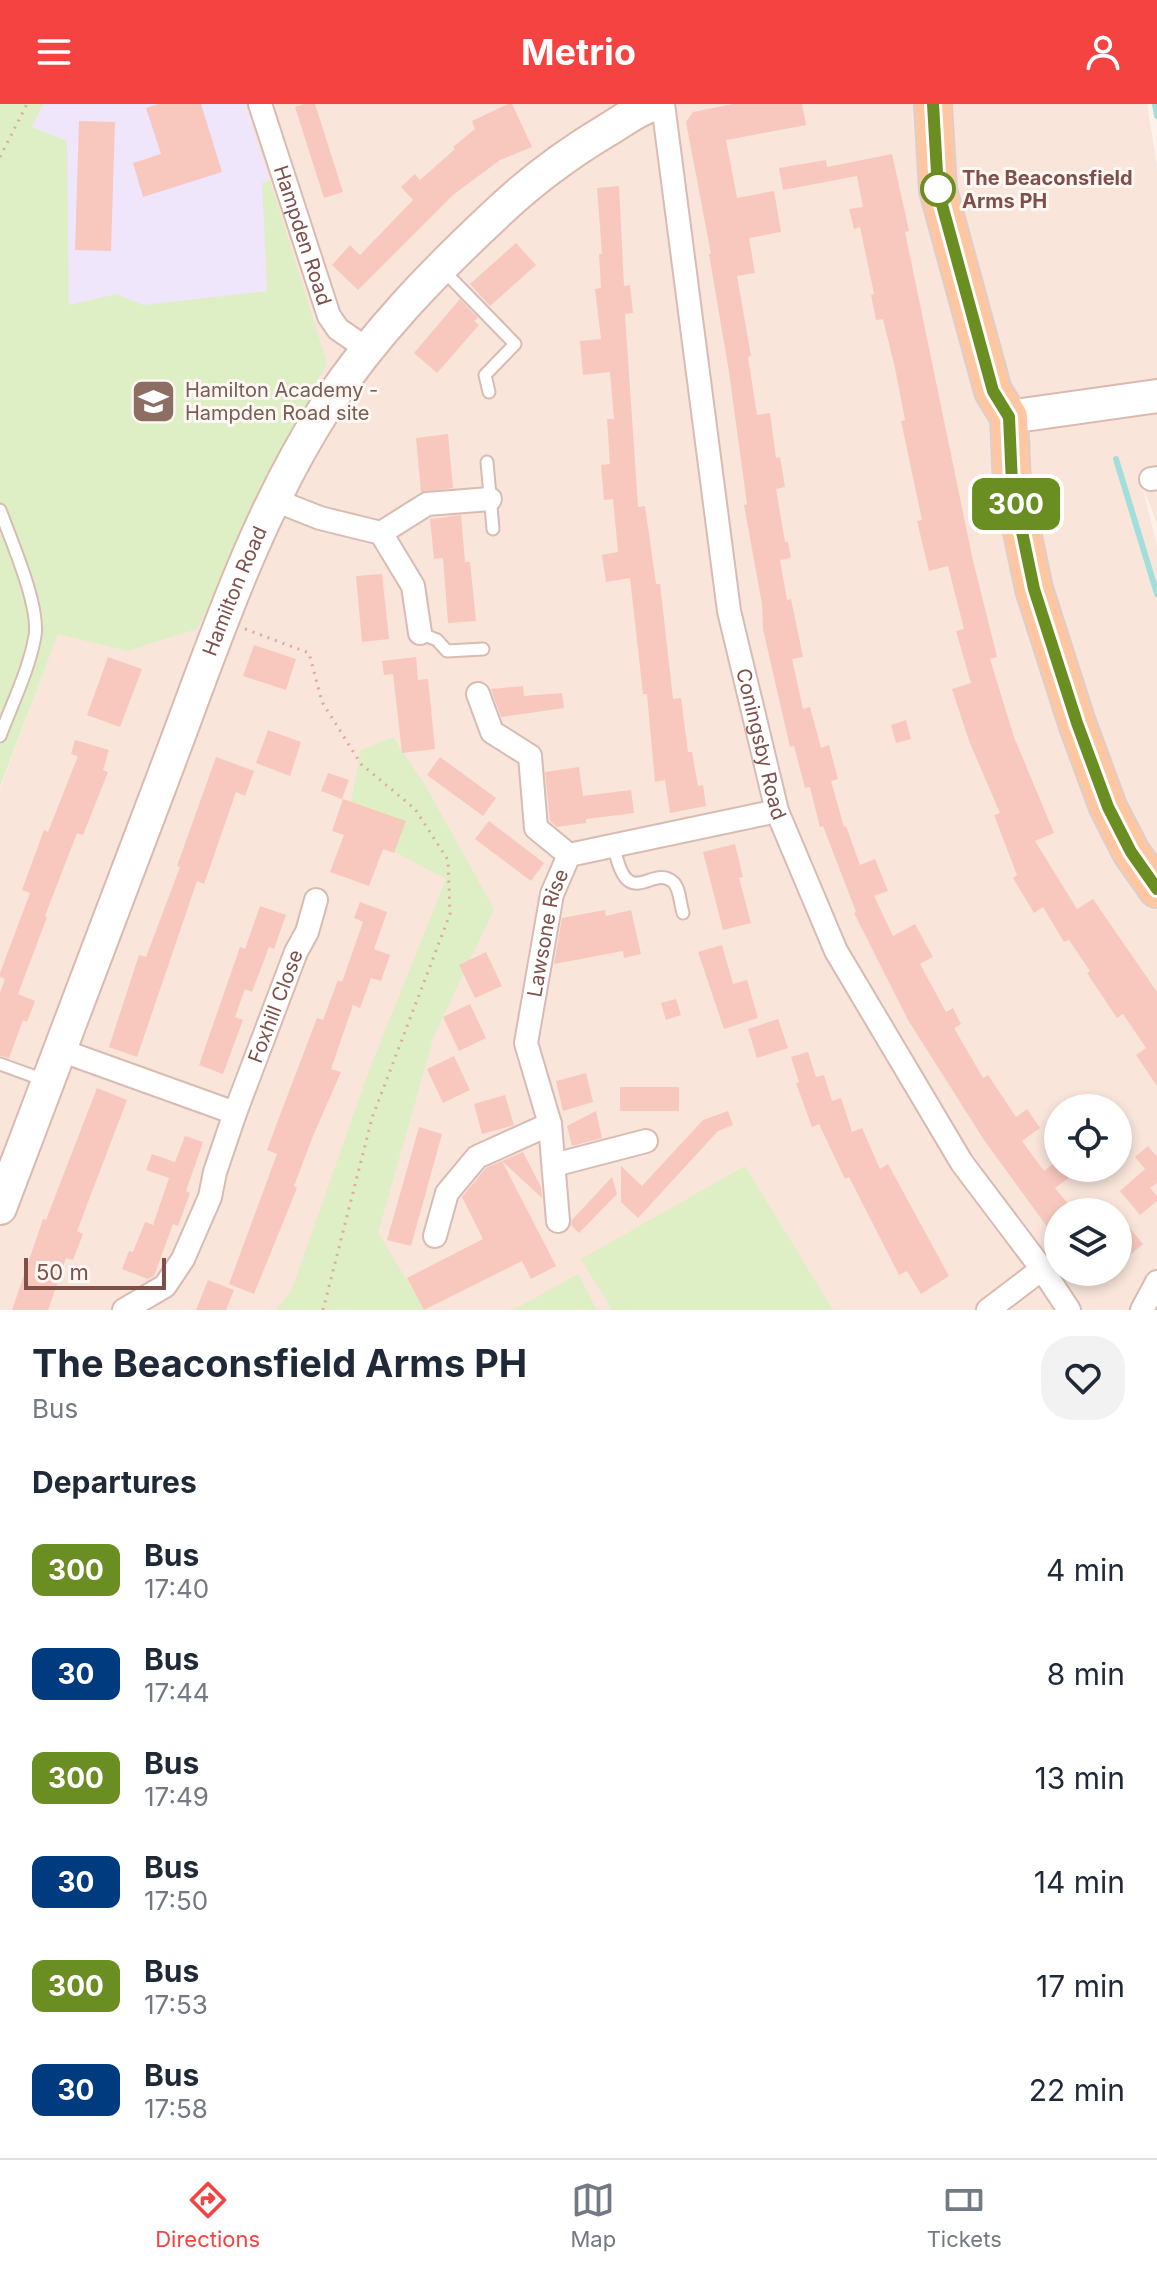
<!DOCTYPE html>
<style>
:root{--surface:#fff;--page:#f2f2f3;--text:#1f2937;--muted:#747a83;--line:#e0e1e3;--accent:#f54342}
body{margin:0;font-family:Inter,sans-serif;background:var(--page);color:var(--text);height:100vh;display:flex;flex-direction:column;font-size:30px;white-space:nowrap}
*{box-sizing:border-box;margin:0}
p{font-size:26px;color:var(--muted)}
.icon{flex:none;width:44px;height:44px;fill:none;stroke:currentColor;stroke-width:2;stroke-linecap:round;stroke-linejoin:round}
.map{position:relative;height:1206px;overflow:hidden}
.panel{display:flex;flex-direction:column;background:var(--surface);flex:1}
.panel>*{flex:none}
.badge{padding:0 16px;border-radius:12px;font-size:28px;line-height:52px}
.controls{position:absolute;left:1044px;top:990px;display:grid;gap:16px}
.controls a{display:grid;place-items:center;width:88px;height:88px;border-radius:50%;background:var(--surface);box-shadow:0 4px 12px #0003;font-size:40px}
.scale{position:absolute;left:24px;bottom:20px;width:142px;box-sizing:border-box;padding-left:8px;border:4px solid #7e5049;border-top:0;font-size:22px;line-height:28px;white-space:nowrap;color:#7e5049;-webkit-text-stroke:6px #fff7f3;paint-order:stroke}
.map>.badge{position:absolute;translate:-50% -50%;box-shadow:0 0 0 4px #fff}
h2{padding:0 32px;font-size:30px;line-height:72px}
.round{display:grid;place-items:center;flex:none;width:84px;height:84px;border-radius:32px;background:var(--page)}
.summary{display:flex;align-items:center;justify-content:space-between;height:136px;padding:0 32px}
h1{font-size:38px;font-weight:700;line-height:60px}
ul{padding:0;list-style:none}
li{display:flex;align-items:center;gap:24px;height:104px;padding:0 32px}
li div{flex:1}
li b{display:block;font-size:30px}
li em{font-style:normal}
li .badge{min-width:88px;font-weight:700;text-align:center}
header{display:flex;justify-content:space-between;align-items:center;height:104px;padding:0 32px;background:var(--accent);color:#fff;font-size:36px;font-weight:700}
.menu{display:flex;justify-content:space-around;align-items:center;height:112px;border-top:2px solid var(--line);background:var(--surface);font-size:22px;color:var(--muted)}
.menu a{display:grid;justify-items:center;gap:4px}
.menu .selected{color:var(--accent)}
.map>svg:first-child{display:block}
.residential{fill:#f9e5da;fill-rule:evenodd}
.education{fill:#efe6fc}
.green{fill:#dfefc5}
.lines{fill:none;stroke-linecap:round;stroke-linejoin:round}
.stream{stroke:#a0dfdb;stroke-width:6}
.building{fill:#f8c8be}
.lane-casing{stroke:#d8bbb2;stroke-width:15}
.street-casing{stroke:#d8bbb2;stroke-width:26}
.secondary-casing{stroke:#dbb9af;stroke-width:36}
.primary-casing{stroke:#dbcecc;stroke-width:40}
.path{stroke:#deaaa0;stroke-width:3;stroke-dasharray:2 6;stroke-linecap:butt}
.lane{stroke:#fff;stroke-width:11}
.street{stroke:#fff;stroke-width:22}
.secondary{stroke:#fff;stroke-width:32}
.primary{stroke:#ffc7a1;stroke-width:36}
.line-casing{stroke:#fff;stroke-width:18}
.line{stroke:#6b8e23;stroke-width:12}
.stop-dot{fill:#fff;stroke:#6b8e23;stroke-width:4}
.labels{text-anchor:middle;stroke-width:6;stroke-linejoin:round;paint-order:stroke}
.stop-label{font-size:20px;font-weight:bold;fill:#7e5049;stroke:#fff7f3;text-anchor:start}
.street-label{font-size:20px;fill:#7e5049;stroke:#fff7f3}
.education-label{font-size:20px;fill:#785e54;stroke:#fff7f3;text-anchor:start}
</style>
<header><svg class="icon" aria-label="menu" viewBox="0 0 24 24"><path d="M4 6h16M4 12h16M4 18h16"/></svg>Metrio<svg class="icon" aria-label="person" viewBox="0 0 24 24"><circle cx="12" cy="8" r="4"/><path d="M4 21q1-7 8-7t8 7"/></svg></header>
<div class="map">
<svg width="1157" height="1206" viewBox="0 0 1157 1206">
<rect width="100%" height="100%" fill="#fff2ea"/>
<path class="residential" d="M 0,0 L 1147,0 L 1157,61 L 1157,277 L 1118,286 L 1125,313 L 1157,308 L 1157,419 L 1142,381 L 1157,442 L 1157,1206 L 0,1206 L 0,685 L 58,529 ZM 1058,1004 L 1118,1004 L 1118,1064 L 1058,1064 ZM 1058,1108 L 1118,1108 L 1118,1168 L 1058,1168 Z"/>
<path class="education" d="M 43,0 L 245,0 L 327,259 L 197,525 L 127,547 L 0,86 Z"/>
<g class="green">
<path d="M 0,0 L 43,0 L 32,23 L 67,37 L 69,201 L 116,190 L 143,201 L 267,187 L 262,79 L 270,76 L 327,259 L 197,525 L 127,547 L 58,530 L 0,683 Z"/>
<path d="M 393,633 L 426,683 L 494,805 L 434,932 L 378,1129 L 425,1206 L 276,1206 L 292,1185 L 370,964 L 446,775 L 346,722 L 361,646 Z"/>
<path d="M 745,1062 L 833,1206 L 612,1206 L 581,1155 Z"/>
<path d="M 578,1170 L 597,1206 L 513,1206 Z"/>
</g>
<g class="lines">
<g class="stream">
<path d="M 1155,0 L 1157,12"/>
<path d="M 1116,355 L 1157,490"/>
</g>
</g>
<g class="building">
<path d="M 158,0 L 201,0 L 222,68 L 143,93 L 133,59 L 161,50 L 146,4 Z"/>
<path d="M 304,0 L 315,0 L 343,88 L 324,94 L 295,3 Z"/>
<path d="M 508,0 L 512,0 L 532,43 L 500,56 L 453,91 L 358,186 L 332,161 L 350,141 L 360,151 L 413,96 L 401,83 L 415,70 L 420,76 L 455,45 L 453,43 L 475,25 L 472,17 Z"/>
<path d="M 733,0 L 802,0 L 806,21 L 726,36 L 737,94 L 774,87 L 781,128 L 749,134 L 755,169 L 737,172 L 751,252 L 748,253 L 757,311 L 770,309 L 776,354 L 780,353 L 785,383 L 776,385 L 785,438 L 788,438 L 791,454 L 780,456 L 787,496 L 791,495 L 803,553 L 792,555 L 803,605 L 810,603 L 821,644 L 829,641 L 838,675 L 831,677 L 844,723 L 846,722 L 860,761 L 875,755 L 888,787 L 874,792 L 893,832 L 915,820 L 933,853 L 920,860 L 946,908 L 953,904 L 961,920 L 954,924 L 983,974 L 988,971 L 1016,1013 L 1027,1005 L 1040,1024 L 1022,1037 L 1044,1067 L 1058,1056 L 1058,1064 L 1082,1064 L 1055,1084 L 1075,1108 L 1058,1108 L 1058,1138 L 984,1036 L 908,916 L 854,809 L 856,808 L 823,722 L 820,723 L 810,683 L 805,684 L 794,642 L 790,643 L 763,525 L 762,500 L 744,401 L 747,400 L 729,268 L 709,150 L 711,150 L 686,18 L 693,8 Z"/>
<path d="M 79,17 L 115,18 L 111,147 L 75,146 Z"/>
<path d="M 892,50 L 909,127 L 905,128 L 973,457 L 997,553 L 990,555 L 1014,633 L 1054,729 L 1035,737 L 1077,805 L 1093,795 L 1157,888 L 1157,982 L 1136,951 L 1146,944 L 1123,910 L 1117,914 L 1087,869 L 1090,867 L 1069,836 L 1064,838 L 1043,803 L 1034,809 L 1013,774 L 1017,771 L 994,711 L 1000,709 L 969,637 L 952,585 L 971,579 L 956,527 L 964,525 L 948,462 L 929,467 L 917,417 L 922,416 L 901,317 L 905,316 L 895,264 L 883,215 L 876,216 L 871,191 L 874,190 L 860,123 L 854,125 L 849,105 L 863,103 L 857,72 L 783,86 L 779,64 L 826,56 L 827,63 Z"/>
<path d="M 619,82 L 624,182 L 630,181 L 633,209 L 625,210 L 638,403 L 645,402 L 656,480 L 660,480 L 673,595 L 681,594 L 688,648 L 692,648 L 698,682 L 703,681 L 706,702 L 670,709 L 665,676 L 655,678 L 647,590 L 643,590 L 630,474 L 606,478 L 602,451 L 618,448 L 613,395 L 604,396 L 601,361 L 610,360 L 607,315 L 614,315 L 610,268 L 583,271 L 580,237 L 601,235 L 595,185 L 601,184 L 599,150 L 602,150 L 597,84 Z"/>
<path d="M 516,139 L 536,161 L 490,202 L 470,180 Z"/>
<path d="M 460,195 L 478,214 L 474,217 L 479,221 L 437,269 L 414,249 Z"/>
<path d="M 448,330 L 453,384 L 421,388 L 416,334 Z"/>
<path d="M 461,411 L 465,458 L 470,458 L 476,517 L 448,519 L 443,454 L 434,455 L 430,415 Z"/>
<path d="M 382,470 L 389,535 L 362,538 L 356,472 Z"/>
<path d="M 254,541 L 296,555 L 286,586 L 243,572 Z"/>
<path d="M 108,553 L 142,565 L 120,623 L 87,611 Z"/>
<path d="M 416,553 L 418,576 L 428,575 L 435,645 L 402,649 L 393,570 L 384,571 L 382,557 Z"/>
<path d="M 523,582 L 524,592 L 562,589 L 564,604 L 501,613 L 491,585 Z"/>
<path d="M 906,616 L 911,635 L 896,639 L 891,621 Z"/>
<path d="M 268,626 L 301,638 L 290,672 L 256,659 Z"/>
<path d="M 75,636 L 109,646 L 103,666 L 108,668 L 83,731 L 77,729 L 45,812 L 47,813 L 18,890 L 35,897 L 27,918 L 23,916 L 9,954 L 0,952 L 0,889 L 5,875 L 0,873 L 0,869 L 30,789 L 22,786 L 44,726 L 48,728 L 78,652 L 71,650 Z"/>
<path d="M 216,653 L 254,667 L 245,692 L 236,688 L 204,780 L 197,777 L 137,953 L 109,943 L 139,851 L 146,853 L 180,763 L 177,762 Z"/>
<path d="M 440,653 L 496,694 L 483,712 L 427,671 Z"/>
<path d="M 579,663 L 583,692 L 631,686 L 634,709 L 586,715 L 586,719 L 557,723 L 550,717 L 545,668 Z"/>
<path d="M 328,669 L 349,676 L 342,695 L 321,687 Z"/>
<path d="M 343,695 L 406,717 L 394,749 L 383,745 L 369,782 L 330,768 L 344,731 L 332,727 Z"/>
<path d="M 489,717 L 544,759 L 531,777 L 475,735 Z"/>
<path d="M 735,740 L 743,773 L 739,774 L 751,819 L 723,826 L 703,748 Z"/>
<path d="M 360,798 L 387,808 L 374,845 L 390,851 L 381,877 L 371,874 L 360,904 L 353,901 L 331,965 L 341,968 L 313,1032 L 294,1082 L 297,1084 L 254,1190 L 229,1180 L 277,1050 L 267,1046 L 277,1019 L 317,914 L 323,916 L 338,876 L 342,878 L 363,818 L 354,814 Z"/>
<path d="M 260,802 L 286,811 L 274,845 L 269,843 L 252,888 L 245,885 L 235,913 L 243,916 L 223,970 L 199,961 L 240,843 L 245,845 Z"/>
<path d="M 605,806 L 606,812 L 631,806 L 641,850 L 624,854 L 623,847 L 554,860 L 562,814 Z"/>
<path d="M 722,841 L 733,880 L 747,876 L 758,914 L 724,925 L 698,848 Z"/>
<path d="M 486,848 L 502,882 L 475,894 L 459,861 Z"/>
<path d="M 676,895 L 681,911 L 666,916 L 661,899 Z"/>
<path d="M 470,900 L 486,934 L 459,947 L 443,913 Z"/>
<path d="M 778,915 L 788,944 L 757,954 L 748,925 Z"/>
<path d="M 808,948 L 816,973 L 824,971 L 832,997 L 841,994 L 852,1028 L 862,1024 L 880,1065 L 888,1060 L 949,1172 L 921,1190 L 907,1167 L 899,1171 L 849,1073 L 845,1075 L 819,1020 L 812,1023 L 796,979 L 799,978 L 791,953 Z"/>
<path d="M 454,952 L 470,986 L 443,999 L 427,965 Z"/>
<path d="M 586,969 L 593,998 L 563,1007 L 556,977 Z"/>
<rect x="620" y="983" width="59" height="24"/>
<path d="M 97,984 L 127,996 L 77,1127 L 83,1130 L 73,1156 L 66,1154 L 48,1206 L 12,1206 L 43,1115 L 46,1116 Z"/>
<path d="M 505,991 L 514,1021 L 482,1030 L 474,1000 Z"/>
<path d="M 596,1007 L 602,1034 L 572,1042 L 567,1022 Z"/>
<path d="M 728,1007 L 733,1021 L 718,1027 L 638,1114 L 621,1098 L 621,1062 L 642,1082 L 703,1016 Z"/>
<path d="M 419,1023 L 442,1030 L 411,1142 L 387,1136 Z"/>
<path d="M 185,1032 L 203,1038 L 186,1087 L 190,1089 L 178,1122 L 173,1120 L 154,1172 L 148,1175 L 122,1165 L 129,1147 L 133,1148 L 145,1118 L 153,1121 L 169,1074 L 146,1066 L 152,1050 L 175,1058 Z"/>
<path d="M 1148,1042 L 1157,1053 L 1157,1079 L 1150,1084 L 1157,1092 L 1157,1097 L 1140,1111 L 1120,1087 L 1145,1065 L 1135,1053 Z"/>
<path d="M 523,1048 L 541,1083 L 542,1094 L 502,1057 Z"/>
<path d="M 502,1057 L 556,1162 L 531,1175 L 522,1157 L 424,1206 L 407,1174 L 483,1135 L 462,1093 L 486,1064 Z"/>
<path d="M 612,1073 L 617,1090 L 579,1129 L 571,1121 L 572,1116 Z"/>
<path d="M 1118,1110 L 1143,1140 L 1118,1161 Z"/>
<path d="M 208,1176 L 234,1186 L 226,1206 L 196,1206 Z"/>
</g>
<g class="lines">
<defs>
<g id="lane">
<path d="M 443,166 L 515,240 L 485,271 L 489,288"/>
<path d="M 487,358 L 493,425"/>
<path d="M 0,406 C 11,436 40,502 35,532 C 29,566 12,600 0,632"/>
<path d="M 420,529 L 437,536 L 447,547 L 483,545"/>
<path d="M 614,742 C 627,811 652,759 673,778 C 680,784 680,800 683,809"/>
<path d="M 0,960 L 44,976"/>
</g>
<g id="street">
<path id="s1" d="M 260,0 L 329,212 L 338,225 L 367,245"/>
<path id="s2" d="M 663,0 L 729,507 L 777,707 L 836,847 L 962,1059 L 1042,1165 L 1069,1206"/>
<path d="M 1151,375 L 1157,374"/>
<path d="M 272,395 L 320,414 L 381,429 L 413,482 L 420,529"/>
<path d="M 381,429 L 427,400 L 490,395"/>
<path d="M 478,590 L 492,628 L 530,652 L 536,724 L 569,751"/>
<path d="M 60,946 L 235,1009 L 215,1068 L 210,1093 L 183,1155 L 165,1182 L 124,1206"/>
<path id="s3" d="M 235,1009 L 296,848 L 307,828 L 316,796"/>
<path d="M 554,1061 L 646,1037"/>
<path id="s4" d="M 558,1117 L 550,1020 L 526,939 L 552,790 L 569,751 L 777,707"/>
<path d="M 435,1132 L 447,1089 L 477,1053 L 550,1020"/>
<path d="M 988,1206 L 1042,1165"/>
<path d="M 1142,1206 L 1157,1178"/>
</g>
<g id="secondary">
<path d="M 1009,313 L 1157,292"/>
<path id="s5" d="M 0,1104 C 56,955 113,807 169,658 C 215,536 256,411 327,301 C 373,231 432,170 493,113 C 528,79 567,50 609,25 C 624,16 638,5 655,0"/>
</g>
<path id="primary" d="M 933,0 L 938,86 L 993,287 L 1009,313 L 1012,380 L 1034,485 L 1077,619 L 1108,703 L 1131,748 L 1157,785"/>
</defs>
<use href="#lane" class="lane-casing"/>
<use href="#street" class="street-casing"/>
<use href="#secondary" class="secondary-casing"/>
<use href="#primary" class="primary-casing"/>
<g class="path">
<path d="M 0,53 L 27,0"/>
<path d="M 245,525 L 309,549 L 322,598 L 361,660 L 415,705 L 448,756 L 450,810 L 372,1014 L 323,1206"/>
</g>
<use href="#lane" class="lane"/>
<use href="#street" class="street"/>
<use href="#secondary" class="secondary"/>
<use href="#primary" class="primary"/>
</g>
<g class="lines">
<defs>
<path id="line" d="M 933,0 L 938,86 L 993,287 L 1009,313 L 1012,380 L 1034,485 L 1077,619 L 1108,703 L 1131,748 L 1157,785"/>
</defs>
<use href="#line" class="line-casing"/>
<use href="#line" class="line"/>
</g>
<defs>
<symbol id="school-square" viewBox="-11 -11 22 22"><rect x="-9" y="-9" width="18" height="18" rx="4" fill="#8d6e63" stroke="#fff7f3"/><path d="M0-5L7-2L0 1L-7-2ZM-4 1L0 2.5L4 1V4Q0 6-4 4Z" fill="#fff"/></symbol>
</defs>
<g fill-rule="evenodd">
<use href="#school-square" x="128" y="272" width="51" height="51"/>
</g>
<circle class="stop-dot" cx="938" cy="85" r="16"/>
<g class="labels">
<g class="stop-label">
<text x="962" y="81">The Beaconsfield<tspan x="962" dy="23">Arms PH</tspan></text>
</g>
<g class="street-label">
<text dy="7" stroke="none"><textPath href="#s1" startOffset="138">Hampden Road</textPath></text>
<text dy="7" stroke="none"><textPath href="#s5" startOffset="660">Hamilton Road</textPath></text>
<text dy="7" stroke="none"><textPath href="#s2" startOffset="648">Coningsby Road</textPath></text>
<text dy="7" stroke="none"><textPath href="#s4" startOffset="294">Lawsone Rise</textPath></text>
<text dy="7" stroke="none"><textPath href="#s3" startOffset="114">Foxhill Close</textPath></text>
</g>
<g class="education-label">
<text x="185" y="293">Hamilton Academy -<tspan x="185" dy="23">Hampden Road site</tspan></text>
</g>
</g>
</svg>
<div class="controls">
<a><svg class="icon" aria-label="locate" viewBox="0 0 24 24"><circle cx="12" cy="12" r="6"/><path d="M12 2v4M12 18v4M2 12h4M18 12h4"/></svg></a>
<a><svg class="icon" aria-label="layers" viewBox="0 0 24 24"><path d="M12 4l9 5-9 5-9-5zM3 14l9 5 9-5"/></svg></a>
</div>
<div class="scale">50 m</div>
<b class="badge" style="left:1016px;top:400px;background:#6b8e23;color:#fff">300</b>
</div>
<section class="panel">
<div class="summary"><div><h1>The Beaconsfield Arms PH</h1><p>Bus</p></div><a class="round"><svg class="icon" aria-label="heart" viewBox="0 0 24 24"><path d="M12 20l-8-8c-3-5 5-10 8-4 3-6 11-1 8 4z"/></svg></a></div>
<h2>Departures</h2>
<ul>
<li><span class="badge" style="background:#6b8e23;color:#fff">300</span><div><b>Bus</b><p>17:40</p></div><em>4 min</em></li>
<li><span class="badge" style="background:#003b80;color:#fff">30</span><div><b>Bus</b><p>17:44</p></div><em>8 min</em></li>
<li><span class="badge" style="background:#6b8e23;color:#fff">300</span><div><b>Bus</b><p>17:49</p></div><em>13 min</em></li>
<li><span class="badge" style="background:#003b80;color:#fff">30</span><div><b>Bus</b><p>17:50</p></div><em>14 min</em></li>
<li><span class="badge" style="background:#6b8e23;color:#fff">300</span><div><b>Bus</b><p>17:53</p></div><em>17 min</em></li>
<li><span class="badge" style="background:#003b80;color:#fff">30</span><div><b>Bus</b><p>17:58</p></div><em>22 min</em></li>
</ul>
</section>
<nav class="menu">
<a class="selected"><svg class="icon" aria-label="directions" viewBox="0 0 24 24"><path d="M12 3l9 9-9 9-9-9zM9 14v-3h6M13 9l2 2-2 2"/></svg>Directions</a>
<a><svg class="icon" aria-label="map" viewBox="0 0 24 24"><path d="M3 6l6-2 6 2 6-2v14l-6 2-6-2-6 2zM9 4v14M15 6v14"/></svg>Map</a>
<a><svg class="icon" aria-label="tickets" viewBox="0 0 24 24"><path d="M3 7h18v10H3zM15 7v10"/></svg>Tickets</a>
</nav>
